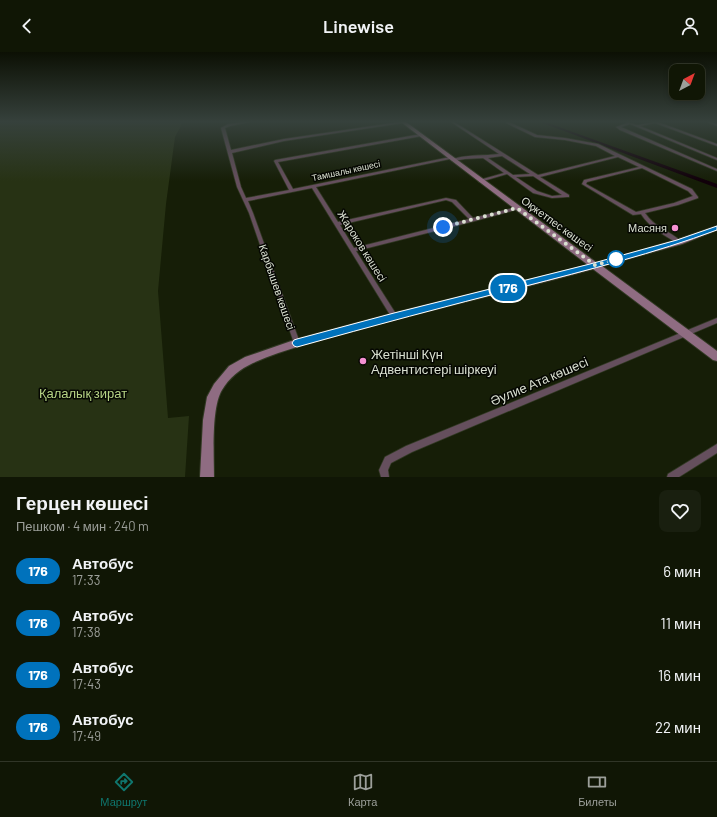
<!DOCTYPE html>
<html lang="ru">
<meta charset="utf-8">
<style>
:root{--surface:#101605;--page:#191f0f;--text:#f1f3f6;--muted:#9c9f9a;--line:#303527;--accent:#0f766e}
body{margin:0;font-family:Barlow,sans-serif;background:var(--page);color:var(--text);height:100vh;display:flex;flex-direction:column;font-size:15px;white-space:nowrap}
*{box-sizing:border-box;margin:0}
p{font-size:13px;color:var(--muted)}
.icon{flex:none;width:22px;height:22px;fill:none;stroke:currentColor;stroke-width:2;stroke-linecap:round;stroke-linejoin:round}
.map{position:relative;height:425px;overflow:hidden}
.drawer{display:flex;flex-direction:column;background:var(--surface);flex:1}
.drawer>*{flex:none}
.badge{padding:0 8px;border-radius:13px;font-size:14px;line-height:26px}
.needle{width:26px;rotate:41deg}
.buttons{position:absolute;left:669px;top:12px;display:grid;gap:8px}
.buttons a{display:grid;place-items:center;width:36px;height:36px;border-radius:8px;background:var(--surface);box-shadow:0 2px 6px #0003,0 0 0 1px var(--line);font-size:20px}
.you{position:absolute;width:20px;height:20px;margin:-10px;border:3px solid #fff;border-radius:50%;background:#1a73e8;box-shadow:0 0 0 6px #1a73e833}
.map>.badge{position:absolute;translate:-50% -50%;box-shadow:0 0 0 2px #fff}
.round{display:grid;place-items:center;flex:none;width:42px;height:42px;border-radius:8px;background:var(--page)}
.headline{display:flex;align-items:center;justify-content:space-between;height:68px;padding:0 16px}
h1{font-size:19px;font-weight:600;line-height:30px}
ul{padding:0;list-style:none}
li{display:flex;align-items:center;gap:12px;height:52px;padding:0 16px}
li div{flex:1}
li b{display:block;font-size:15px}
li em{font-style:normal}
li .badge{min-width:44px;font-weight:700;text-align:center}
header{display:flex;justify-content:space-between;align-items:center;height:52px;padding:0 16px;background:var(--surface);font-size:18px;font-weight:600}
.menu{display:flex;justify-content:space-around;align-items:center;height:56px;border-top:1px solid var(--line);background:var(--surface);font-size:11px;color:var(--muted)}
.menu a{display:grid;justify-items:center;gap:2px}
.menu .selected{color:var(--accent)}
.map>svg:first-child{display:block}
.green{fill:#273214}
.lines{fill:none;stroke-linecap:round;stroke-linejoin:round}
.canal{fill:#11000a;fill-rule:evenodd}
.street-casing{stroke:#313923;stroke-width:1.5}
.secondary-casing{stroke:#313923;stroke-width:2}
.street{fill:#654f5d;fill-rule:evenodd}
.secondary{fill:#8f6c82;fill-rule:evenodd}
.line{fill:#0072bc;stroke:#fff}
.walk{stroke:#dae0d1;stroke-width:4;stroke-dasharray:0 7.2}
.poi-dot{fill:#f591d2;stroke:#050702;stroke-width:1.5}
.stop-dot{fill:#fff;stroke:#0072bc;stroke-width:2}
.labels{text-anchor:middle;stroke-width:3;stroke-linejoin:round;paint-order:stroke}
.far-street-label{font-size:9px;fill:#dae0d1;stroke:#050702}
.street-label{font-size:11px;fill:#dae0d1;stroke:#050702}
.poi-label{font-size:11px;fill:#dae0d1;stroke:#050702;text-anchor:end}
.near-poi-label{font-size:13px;fill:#dae0d1;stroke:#050702;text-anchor:start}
.near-street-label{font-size:13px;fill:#dae0d1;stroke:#050702}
.near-park-label{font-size:13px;fill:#b6d485;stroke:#050702}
</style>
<header><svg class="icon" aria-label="back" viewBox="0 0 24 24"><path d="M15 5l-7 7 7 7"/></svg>Linewise<svg class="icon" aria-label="person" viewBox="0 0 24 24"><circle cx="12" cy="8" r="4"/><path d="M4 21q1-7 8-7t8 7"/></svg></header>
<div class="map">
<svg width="717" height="425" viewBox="0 0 717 425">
<rect width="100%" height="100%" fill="#161e07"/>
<path class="green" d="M 0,70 L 183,70 L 175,85 L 166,152 L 158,239 L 168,366 L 189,364 L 185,425 L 0,425 Z"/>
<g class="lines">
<path class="canal" d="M 540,70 L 545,70 L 717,132 L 717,136 Z"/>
<defs>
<g id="street">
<path d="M 244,70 L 250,70 L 230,74 L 225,76 L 231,98 L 284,87 L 399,70 L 405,70 L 403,71 L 284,89 L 232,101 L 241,135 L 246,146 L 289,138 L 274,109 L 275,108 L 421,82 L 423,83 L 422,84 L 278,110 L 293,137 L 450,105 L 452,106 L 450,107 L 316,135 L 338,170 L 446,146 L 456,148 L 473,166 L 517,155 L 519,156 L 519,157 L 475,169 L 356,199 L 396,262 L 397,264 L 396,266 L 392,266 L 312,136 L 248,149 L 253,161 L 300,291 L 299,293 L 297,294 L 295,293 L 294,291 L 249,161 L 237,135 L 221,76 L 228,72 ZM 446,148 L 452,150 L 469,167 L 354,196 L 340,173 Z"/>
<path d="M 451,70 L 454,70 L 538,123 L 615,104 L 596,94 L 565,88 L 535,85 L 506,71 L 506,70 L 509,70 L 537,83 L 565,86 L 598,92 L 692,137 L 698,145 L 698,146 L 678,153 L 645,161 C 654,175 670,179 682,190 L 681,191 L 677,191 C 664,183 650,176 641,162 L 633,163 L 582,132 L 584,128 L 639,115 L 618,105 L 540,125 L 569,143 L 569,145 L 567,145 L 552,146 L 533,141 L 507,122 L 480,130 L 479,130 L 479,128 L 504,121 L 483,106 L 465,107 L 453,109 L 451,108 C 464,102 485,104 499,102 ZM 502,104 L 530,122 L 513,123 L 488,106 ZM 642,116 L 688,139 L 693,144 L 674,151 L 636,160 L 586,132 L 587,130 ZM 533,124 L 536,126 L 562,143 L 552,144 L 537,139 L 516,125 Z"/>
<path d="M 626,70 C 630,70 634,73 638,73 C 645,72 651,70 658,70 L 717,92 L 717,94 L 655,71 L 640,74 L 717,106 L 717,108 L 630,72 L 621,75 L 717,117 L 717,119 L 620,78 L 616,75 L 627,71 Z"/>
<path d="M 707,70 L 711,70 L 717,72 L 717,74 Z"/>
<path d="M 717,266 L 717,271 L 412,400 L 391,411 L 388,418 L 389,425 L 381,425 L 379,418 L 385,405 L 406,394 Z"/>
<path d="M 717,392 L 717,401 L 679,425 L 667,425 L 668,422 Z"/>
</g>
<path id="secondary" d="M 401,70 L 406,70 L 597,211 L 676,188 L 717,174 L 717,178 L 682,192 L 602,214 L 717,299 L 717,309 L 713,308 L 593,217 C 514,239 433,256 354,279 C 320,288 285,297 253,311 C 240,317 229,326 222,338 C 211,356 214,404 214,425 L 200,425 L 203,368 L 207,345 L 214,332 L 229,314 L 245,305 L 297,287 L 394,261 L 588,213 Z"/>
</defs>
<use href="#street" class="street-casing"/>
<use href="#secondary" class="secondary-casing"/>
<use href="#street" class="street"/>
<use href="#secondary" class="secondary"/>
</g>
<linearGradient id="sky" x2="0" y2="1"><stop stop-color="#0c1004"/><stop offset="0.54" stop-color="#36413c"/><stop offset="1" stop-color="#36413c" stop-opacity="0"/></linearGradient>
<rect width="717" height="129" fill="url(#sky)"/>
<path class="line" d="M 717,174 L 717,178 C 655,201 588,218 522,235 C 447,254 372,274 297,295 L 294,294 L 292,291 L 294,288 L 297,287 L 394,261 L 590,212 L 677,188 Z"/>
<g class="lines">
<path class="walk" d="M 443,175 L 517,156 L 595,213 L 621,206 L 616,207"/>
</g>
<g class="poi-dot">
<circle cx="675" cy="176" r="4"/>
<circle cx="363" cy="309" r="4"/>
</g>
<circle class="stop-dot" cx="616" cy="207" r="8"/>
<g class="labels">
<g class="far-street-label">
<text transform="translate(346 119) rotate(-12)" y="3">Тамшалы көшесі</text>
</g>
<g class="street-label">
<text transform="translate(557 172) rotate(36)" y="4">Оқжетпес көшесі</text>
<text transform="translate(362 194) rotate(58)" y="4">Жароков көшесі</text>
<text transform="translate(277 235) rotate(71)" y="4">Карбышев көшесі</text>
</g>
<g class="poi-label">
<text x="667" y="180">Масяня</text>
</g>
<g class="near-poi-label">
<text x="371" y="307">Жетінші Күн<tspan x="371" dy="15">Адвентистері шіркеуі</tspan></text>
</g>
<g class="near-street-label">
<text transform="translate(539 329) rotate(-23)" y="5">Әулие Ата көшесі</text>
</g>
<g class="near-park-label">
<text x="83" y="346">Қалалық зират</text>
</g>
</g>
</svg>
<div class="buttons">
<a><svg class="needle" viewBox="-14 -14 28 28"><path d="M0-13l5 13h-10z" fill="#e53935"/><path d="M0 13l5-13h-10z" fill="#9c9f9a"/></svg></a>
</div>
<div class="you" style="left:443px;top:175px"></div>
<b class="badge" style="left:508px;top:236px;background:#0072bc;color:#fff">176</b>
</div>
<section class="drawer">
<div class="headline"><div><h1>Герцен көшесі</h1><p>Пешком · 4 мин · 240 m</p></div><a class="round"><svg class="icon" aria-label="heart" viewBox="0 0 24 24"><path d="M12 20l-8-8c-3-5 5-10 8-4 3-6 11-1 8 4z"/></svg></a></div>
<ul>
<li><span class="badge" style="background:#0072bc;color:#fff">176</span><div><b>Автобус</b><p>17:33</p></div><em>6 мин</em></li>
<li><span class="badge" style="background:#0072bc;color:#fff">176</span><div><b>Автобус</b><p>17:38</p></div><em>11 мин</em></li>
<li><span class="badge" style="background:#0072bc;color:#fff">176</span><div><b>Автобус</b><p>17:43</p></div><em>16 мин</em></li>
<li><span class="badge" style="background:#0072bc;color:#fff">176</span><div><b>Автобус</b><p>17:49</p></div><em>22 мин</em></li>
</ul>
</section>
<nav class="menu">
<a class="selected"><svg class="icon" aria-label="directions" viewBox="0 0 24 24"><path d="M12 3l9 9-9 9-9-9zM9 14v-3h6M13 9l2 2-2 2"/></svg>Маршрут</a>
<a><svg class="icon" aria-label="map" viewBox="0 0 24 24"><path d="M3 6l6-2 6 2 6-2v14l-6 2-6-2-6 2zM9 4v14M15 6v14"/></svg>Карта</a>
<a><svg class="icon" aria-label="tickets" viewBox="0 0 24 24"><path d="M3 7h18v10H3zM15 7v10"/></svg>Билеты</a>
</nav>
